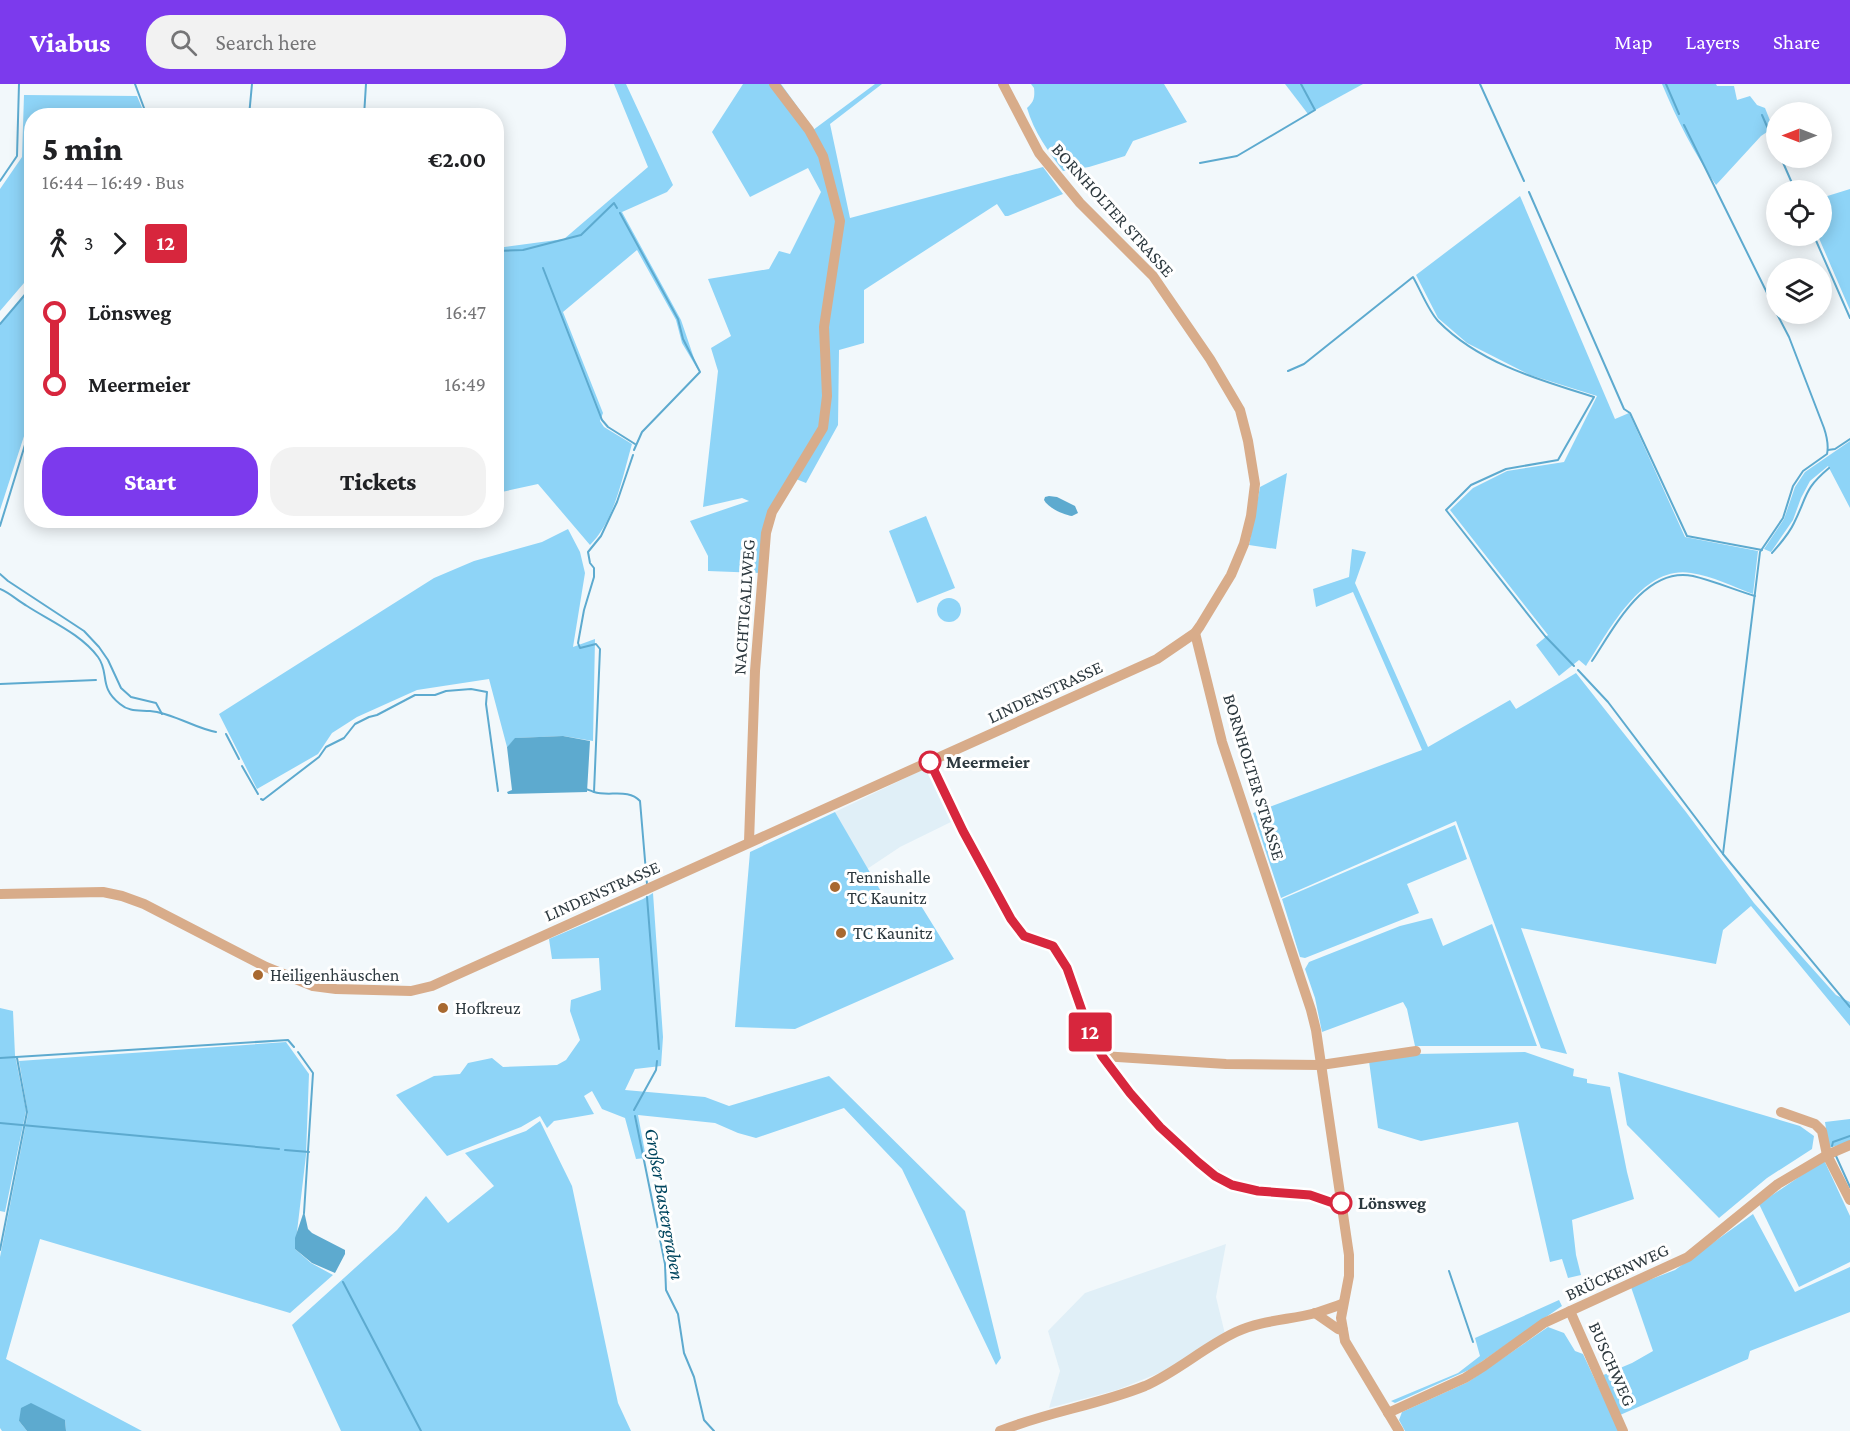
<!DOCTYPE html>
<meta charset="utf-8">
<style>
:root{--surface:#fff;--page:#f2f2f2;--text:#202124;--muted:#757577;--accent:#7c3aed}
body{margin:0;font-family:"Crimson Pro",serif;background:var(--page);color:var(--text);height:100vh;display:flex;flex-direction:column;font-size:22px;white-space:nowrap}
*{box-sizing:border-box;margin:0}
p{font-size:20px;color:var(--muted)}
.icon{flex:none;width:33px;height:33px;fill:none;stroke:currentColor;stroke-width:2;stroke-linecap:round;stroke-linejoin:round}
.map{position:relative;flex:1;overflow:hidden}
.sheet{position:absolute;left:24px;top:24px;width:480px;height:420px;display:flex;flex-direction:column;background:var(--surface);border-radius:24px;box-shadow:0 3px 15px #0003}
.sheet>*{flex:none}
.badge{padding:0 12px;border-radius:4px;font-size:21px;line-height:39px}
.needle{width:39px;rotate:270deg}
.controls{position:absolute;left:1766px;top:18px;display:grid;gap:12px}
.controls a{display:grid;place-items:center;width:66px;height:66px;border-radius:50%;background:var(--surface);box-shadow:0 3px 15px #0003;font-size:30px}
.map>.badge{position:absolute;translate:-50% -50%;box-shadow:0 0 0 3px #fff}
.legs{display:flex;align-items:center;gap:9px;height:66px;padding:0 18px;font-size:20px}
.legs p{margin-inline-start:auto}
.head{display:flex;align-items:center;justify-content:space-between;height:102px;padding:0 18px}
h1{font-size:33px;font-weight:800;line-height:45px}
.action{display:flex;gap:12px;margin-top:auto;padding:12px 18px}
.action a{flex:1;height:69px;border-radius:24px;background:var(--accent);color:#fff;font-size:24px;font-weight:800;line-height:69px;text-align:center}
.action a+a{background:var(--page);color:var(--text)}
ul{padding:0 18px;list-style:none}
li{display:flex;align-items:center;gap:21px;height:72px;font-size:22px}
li i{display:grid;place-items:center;width:9px;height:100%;margin:0 8px;background:currentColor}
li i::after{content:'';width:15px;height:15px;margin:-8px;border:4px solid;border-radius:50%;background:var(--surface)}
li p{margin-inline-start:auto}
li:first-child i{background:linear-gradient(#0000 50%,currentColor 0)}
li:last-child i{background:linear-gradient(currentColor 50%,#0000 0)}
header{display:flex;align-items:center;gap:36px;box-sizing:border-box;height:84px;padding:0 30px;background:var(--accent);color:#fff}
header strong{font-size:28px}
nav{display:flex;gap:33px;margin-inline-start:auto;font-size:21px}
.search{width:420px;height:54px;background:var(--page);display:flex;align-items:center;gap:15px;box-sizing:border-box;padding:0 21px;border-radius:24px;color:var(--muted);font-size:22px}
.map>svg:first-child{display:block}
.built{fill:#e0eff7}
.green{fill:#8ed4f7}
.water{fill:#5daacf}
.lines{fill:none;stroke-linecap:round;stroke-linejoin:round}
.stream{stroke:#5daacf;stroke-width:2}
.minor{stroke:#d8ac8a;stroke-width:10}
.line-1-casing{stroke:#fff;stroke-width:14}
.line-1{stroke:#d7263d;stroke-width:9}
.stop-1-dot{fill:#fff;stroke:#d7263d;stroke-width:3}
.poi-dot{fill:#a86930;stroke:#fff;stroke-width:2}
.labels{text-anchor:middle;stroke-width:6;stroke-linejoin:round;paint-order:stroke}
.street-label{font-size:18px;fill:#2d393f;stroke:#fff}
.stop-label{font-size:18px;font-weight:bold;fill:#2d393f;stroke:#fff;text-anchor:start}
.poi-label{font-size:18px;fill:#2d393f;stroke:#fff;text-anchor:start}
.water-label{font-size:20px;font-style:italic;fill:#01465f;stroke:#fff}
</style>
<header>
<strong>Viabus</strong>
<div class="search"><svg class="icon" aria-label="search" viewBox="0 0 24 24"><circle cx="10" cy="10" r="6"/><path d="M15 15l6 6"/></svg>Search here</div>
<nav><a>Map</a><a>Layers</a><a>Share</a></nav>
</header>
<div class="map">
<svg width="1850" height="1347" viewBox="0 0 1850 1347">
<rect width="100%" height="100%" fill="#f2f8fb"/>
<g class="built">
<path d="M 926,684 L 929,687 L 955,736 L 900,763 L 867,785 L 835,728 Z"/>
<path d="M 1226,1160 L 1216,1213 L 1225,1250 L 1169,1285 L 1117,1306 L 1049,1324 L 1060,1287 L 1048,1247 L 1085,1209 Z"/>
</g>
<g class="green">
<path d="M 614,0 L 626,0 L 673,101 L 667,108 L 622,128 L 681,236 L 698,286 L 682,259 L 676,236 L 637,166 L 563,228 L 603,329 L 600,337 L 604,343 L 632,360 C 622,394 615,436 590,461 L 538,400 L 497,409 L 497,164 L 564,155 L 648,83 Z"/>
<path d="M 743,0 L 781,0 L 810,40 L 809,49 L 875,0 L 882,0 L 830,40 L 850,134 L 1043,83 L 1063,110 L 1008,132 L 1005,132 L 997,120 L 864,206 L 864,259 L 839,266 L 838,341 L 806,399 L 791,393 L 769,429 L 760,489 L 708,487 L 708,472 L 690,437 L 749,417 L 742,414 L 703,423 L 718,287 L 711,264 L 731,252 L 708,195 L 769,185 L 779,167 L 790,170 L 821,108 L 808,84 L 750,113 L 712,48 Z"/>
<path d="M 1031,0 L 1164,0 L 1187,38 L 1133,57 L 1125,72 L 1089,83 L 1063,87 C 1048,67 1034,48 1027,24 C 1034,18 1035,13 1034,4 Z"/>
<path d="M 1285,0 L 1363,0 L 1308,30 Z"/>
<path d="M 1662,0 L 1716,0 L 1717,2 L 1734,2 L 1737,16 L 1750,12 L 1757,21 L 1765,24 L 1773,44 L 1761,52 L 1716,101 C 1694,69 1677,36 1662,0 Z"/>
<path d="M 24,11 L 137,12 L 145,31 L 32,32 L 31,194 L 24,199 L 0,227 L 0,105 L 22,73 Z"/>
<path d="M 1850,105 L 1850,226 L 1818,152 L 1821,152 L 1821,114 Z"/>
<path d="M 1520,112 L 1615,335 L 1629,329 L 1685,453 L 1758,467 L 1753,510 C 1734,503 1712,492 1691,489 C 1642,481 1609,547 1586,582 L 1579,576 L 1559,592 L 1536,561 L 1548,551 L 1450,426 L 1473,404 L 1507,387 L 1564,378 L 1597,312 L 1530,291 L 1467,259 L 1438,234 L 1416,191 Z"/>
<path d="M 28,205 L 32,207 L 31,339 L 26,346 L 0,426 L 0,241 Z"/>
<path d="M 1850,357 L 1850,424 L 1828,382 L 1810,397 L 1801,414 L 1793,436 L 1771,468 L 1764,465 L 1784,435 L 1795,403 L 1805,388 Z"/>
<path d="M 1287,389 L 1276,465 L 1249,461 L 1260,403 Z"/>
<path d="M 926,432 L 955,504 L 917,519 L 889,447 Z"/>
<path d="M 568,445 L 580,468 L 585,489 L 573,563 L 595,555 L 593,657 L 563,652 L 516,654 L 507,663 L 489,595 L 417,606 L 357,633 L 332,649 L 318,670 L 257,705 L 219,630 L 434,494 L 474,477 L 542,458 Z"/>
<path d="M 1352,465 L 1366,468 L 1355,499 L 1428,663 L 1510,616 L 1516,625 L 1576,589 L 1686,728 L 1754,819 L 1836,911 L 1850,918 L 1850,942 L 1751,822 L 1723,846 L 1716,880 L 1521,844 L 1567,970 L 1541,964 L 1456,737 L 1281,814 L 1253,729 L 1422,666 L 1353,508 L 1316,523 L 1313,505 L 1349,493 Z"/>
<circle cx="949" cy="526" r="12"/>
<path d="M 835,728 L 890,823 L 900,821 L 905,813 L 915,812 L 954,875 L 795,945 L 735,943 L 750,768 Z"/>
<path d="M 1455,741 L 1467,775 L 1407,800 L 1419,829 L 1305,874 L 1300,873 L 1282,815 Z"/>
<path d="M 653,809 L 663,953 L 661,982 L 635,985 L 625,1006 L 705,1013 L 729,1022 L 829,992 L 965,1127 L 1001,1274 L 996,1281 L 902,1085 L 844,1024 L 756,1054 L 738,1049 L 715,1039 L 638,1031 L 646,1074 L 636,1075 L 625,1034 L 602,1025 L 592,1007 L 584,1012 L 594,1030 L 554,1037 L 547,1044 L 540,1032 L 521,1043 L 447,1072 L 396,1011 L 434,992 L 460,990 L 468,979 L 492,974 L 503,983 L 557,981 L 566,976 L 580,956 L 570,927 L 571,916 L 601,906 L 599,874 L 552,875 L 549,855 L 643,815 Z"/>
<path d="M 1432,834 L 1443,862 L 1492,840 L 1537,962 L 1415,962 L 1407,925 L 1403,918 L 1322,948 L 1315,914 L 1305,885 L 1309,878 L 1400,842 Z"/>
<path d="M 0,924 L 13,927 L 15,971 L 26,1027 L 5,1128 L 0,1127 Z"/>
<path d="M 286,958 L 309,990 L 306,1071 L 295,1165 L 311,1179 L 333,1191 L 290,1229 L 40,1155 L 6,1275 L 142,1347 L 66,1347 L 65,1336 L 19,1337 L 27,1347 L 2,1347 L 0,1344 L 0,1173 L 28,1029 L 19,977 Z"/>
<path d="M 1525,968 L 1574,985 L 1573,992 L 1587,995 L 1587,999 L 1610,1003 L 1627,1088 L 1634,1115 L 1572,1136 L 1576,1171 L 1581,1191 L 1568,1194 L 1562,1175 L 1550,1178 L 1518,1038 L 1421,1057 L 1378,1044 L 1369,977 L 1416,970 Z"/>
<path d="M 1618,988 L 1800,1042 L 1814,1052 L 1812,1065 L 1767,1094 L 1719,1134 L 1627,1041 Z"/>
<path d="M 1850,1035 L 1850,1058 L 1829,1064 L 1825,1038 Z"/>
<path d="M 540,1037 L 572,1102 L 618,1319 L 631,1347 L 341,1347 L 292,1241 L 397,1146 L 426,1112 L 448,1139 L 494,1102 L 465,1069 L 526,1047 Z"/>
<path d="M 1824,1076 L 1850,1132 L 1850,1178 L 1799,1203 L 1759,1120 Z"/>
<path d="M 1753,1130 L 1795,1208 L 1850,1183 L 1850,1228 L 1750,1267 L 1748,1275 L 1620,1331 L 1601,1292 L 1632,1279 L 1653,1267 L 1631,1203 L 1675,1186 Z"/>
<path d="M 1559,1216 L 1562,1222 L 1471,1285 L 1395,1319 L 1391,1317 L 1458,1289 L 1480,1272 L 1475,1254 Z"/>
<path d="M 1548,1243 L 1564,1249 L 1575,1267 L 1583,1270 L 1619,1347 L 1405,1347 L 1399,1336 L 1402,1328 L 1468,1298 Z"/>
</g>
<g class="water">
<path d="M 1049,412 L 1057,413 L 1075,422 L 1078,429 L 1072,432 C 1064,431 1048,424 1044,416 L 1045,413 Z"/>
<path d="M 563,652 L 590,657 L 587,708 L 508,710 L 507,708 L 512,706 L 507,663 L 515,654 Z"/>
<path d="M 304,1127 L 308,1145 L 312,1149 L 345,1166 L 345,1170 L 335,1189 L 312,1179 L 295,1165 L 295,1154 Z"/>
<path d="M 31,1319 L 65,1336 L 66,1347 L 27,1347 L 19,1337 L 21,1324 Z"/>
</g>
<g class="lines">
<g class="stream">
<path d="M 135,0 L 147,32"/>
<path d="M 1480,0 L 1524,97"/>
<path d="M 1666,0 L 1679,30"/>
<path d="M 1762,31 L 1776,63"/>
<path d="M 249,32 L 252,0"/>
<path d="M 364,32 L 366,0"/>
<path d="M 1684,41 L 1776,227"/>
<path d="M 1781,74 L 1795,106"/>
<path d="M 1200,79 L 1237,72 L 1315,26 L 1301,0"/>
<path d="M 0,97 L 17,72 L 19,0"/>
<path d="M 1529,108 L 1624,325 L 1630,329 L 1687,452 L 1762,466"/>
<path d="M 620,129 L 678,235 L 683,255 L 700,288 L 642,348 L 634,366"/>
<path d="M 1814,152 L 1850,234"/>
<path d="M 496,167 L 523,166 L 581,151 L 614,119 L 617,124"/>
<path d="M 543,184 L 602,336 L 608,343 L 635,360"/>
<path d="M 0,240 L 29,206"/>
<path d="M 1288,287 L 1304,280 L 1413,193 C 1421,207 1428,226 1438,237 C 1479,279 1539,296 1594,313 L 1558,376 L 1506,385 L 1471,401 L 1446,426 L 1545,552 L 1574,582"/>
<path d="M 1828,366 L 1835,365 L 1850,355"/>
<path d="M 0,442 L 28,351 L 32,346"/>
<path d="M 1772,469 C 1780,460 1789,450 1794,439 C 1808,411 1803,406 1829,384"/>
<path d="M 0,490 L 8,497 L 84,547 L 99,563 L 108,576 L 121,604 L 131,613 L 156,619 L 162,630"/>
<path d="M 0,505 C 10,509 18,517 27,522 C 50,537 81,550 98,573 C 110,589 98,603 120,620 C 129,628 139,626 150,627 C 173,629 194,644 216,648"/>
<path d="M 1592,577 C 1614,544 1645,482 1693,492 C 1714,497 1735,506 1755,512"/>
<path d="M 1578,586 L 1608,618 L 1723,770 L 1850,923"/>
<path d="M 0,600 L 96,596"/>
<path d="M 226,650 L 239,675"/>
<path d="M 242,682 L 258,710"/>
<path d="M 584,705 C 588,705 591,707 594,708 C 609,713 628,704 640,717 L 647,800"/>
<path d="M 594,708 L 600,565 L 596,560 L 580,564 L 578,559 L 584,526 L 594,493 L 594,484 L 590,479 L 588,468 L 601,452 L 617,418 L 633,371"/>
<path d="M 261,715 L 263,716 L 319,673 L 326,663 L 344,654 L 355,640 L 369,633 L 377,631 L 415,611 L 435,611 L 446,607 L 471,605 L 487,608 L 486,620 L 498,707"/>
<path d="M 1723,770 L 1760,468 L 1783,434 L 1793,402 L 1803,387 L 1827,370 C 1829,361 1827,353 1824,344 L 1789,253 L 1777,230"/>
<path d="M 647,813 L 659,965"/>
<path d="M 298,968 L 313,989 L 304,1129"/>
<path d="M 0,974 L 288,956 L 294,963"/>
<path d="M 634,1026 L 656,986 L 657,977"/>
<path d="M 635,1032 L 665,1180 L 666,1206 L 678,1230 L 684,1269 L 694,1293 L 704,1336 L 714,1347"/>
<path d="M 0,1039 L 279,1065"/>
<path d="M 1832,1062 L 1833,1058 L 1850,1052"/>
<path d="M 285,1066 L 309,1068"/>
<path d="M 1836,1072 L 1850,1103"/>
<path d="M 0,1166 L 27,1028 L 17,974"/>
<path d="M 1449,1187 L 1473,1258"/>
<path d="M 343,1198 L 421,1347"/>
</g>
<g class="minor">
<path d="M 1195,549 L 1222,658 L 1311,926 L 1316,946 L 1349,1171 L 1349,1192 L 1341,1234 L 1345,1257 L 1399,1347"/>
<path d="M 930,678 L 963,747 L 1011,835 L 1024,852 L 1053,862 L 1067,884 L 1088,944 L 1102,972 L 1129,1009 L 1160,1043 L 1198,1078 L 1232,1101 L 1258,1107 L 1310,1111 L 1336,1120 L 1341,1119"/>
<path d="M 749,758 L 755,587 L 766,449 L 772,428 L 823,344 L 827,312 L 824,243 L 840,137 L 823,72 L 809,46 L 774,0"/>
<path d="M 0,810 L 103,808 L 122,812 L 144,820 L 266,883 L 313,902 L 336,905 L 411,907 L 432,902 L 454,892 L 1157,575 L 1195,549 L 1200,542 L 1231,491 L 1244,460 L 1251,432 L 1255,400 L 1248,357 L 1240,326 L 1210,275 L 1153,192 L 1080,119 L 1039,69 L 1003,0"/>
<path d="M 1102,972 L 1226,980 L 1321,981 L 1416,967"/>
<path d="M 1781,1028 L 1815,1040 L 1822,1047 L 1827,1071 L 1850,1116"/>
<path d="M 1570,1227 L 1623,1347"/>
<path d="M 1315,1229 L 1338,1245 L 1343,1246"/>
<path d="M 1388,1329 L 1465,1294 L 1484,1282 L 1544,1239 L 1688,1173 L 1778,1100 L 1827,1071 L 1850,1061"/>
<path d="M 1000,1347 C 1047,1328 1098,1321 1145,1302 C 1177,1288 1204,1263 1236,1248 C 1262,1236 1289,1236 1316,1229 C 1325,1226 1334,1223 1342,1220"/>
</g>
</g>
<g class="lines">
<defs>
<path id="line-1" d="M 930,678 L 963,747 L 1011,835 L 1024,852 L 1053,862 L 1067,884 L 1088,944 L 1102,972 L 1130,1009 L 1160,1043 L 1198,1078 L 1215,1092 L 1232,1101 L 1258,1107 L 1310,1111 L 1336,1120 L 1341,1119"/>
</defs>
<use href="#line-1" class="line-1-casing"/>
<use href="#line-1" class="line-1"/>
</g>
<g class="stop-1-dot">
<circle cx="930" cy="678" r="10"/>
<circle cx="1341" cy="1119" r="10"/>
</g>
<g class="poi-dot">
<circle cx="835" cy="803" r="6"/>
<circle cx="841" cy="849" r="6"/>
<circle cx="258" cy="891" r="6"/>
<circle cx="443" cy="924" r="6"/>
</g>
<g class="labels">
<g class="street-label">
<text transform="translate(1113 126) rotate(48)" y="6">BORNHOLTER STRASSE</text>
<text transform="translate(744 523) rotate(-86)" y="6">NACHTIGALLWEG</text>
<text transform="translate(1045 608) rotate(-25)" y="6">LINDENSTRASSE</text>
<text transform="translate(1254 693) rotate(73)" y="6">BORNHOLTER STRASSE</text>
<text transform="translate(602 807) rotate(-24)" y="6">LINDENSTRASSE</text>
<text transform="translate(1617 1188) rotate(-25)" y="6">BRÜCKENWEG</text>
<text transform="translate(1612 1280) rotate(66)" y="6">BUSCHWEG</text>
</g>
<g class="stop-label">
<text x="946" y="684">Meermeier</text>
<text x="1358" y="1125">Lönsweg</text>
</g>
<g class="poi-label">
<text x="847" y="799">Tennishalle<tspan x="847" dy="21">TC Kaunitz</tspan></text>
<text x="853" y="855">TC Kaunitz</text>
<text x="270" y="897">Heiligenhäuschen</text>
<text x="455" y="930">Hofkreuz</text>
</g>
<g class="water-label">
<text transform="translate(665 1120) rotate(80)" y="7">Großer Bastergraben</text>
</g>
</g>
</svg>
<div class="controls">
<a><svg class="needle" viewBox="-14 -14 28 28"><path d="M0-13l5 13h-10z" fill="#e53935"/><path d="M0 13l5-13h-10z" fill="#757577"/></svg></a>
<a><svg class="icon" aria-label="locate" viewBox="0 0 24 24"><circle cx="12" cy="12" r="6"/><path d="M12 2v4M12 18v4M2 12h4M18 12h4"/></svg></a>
<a><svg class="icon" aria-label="layers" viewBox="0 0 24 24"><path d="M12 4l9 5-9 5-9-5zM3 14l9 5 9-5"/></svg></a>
</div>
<b class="badge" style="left:1090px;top:948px;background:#d7263d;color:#fff">12</b>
<section class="sheet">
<div class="head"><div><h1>5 min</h1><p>16:44 – 16:49 · Bus</p></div><b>€2.00</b></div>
<div class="legs"><svg class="icon" aria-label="walk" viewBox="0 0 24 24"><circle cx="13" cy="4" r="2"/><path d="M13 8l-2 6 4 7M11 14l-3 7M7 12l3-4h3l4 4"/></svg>3<svg class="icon" aria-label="forward" viewBox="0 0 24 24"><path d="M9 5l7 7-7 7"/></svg><b class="badge" style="background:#d7263d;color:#fff">12</b></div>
<ul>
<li><i style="color:#d7263d"></i><b>Lönsweg</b><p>16:47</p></li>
<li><i style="color:#d7263d"></i><b>Meermeier</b><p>16:49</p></li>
</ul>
<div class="action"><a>Start</a><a>Tickets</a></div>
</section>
</div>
